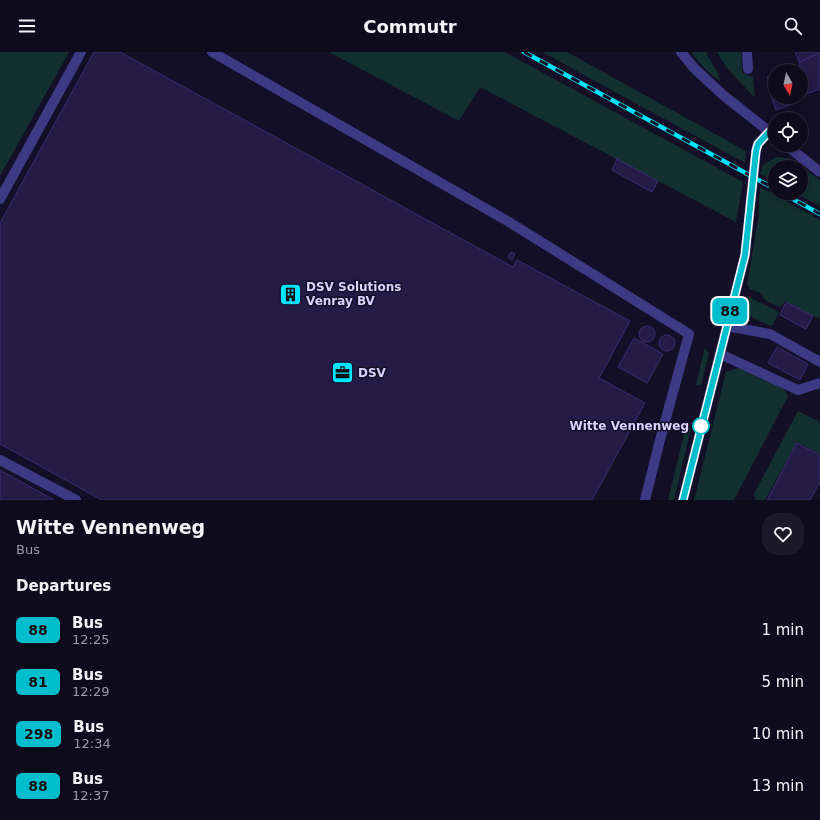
<!DOCTYPE html>
<style>
:root{--surface:#0e0b1c;--page:#1c1929;--text:#f1f3f6;--muted:#9b9ba3;--line:#2e2b3b}
body{margin:0;font-family:"DejaVu Sans",sans-serif;background:var(--page);color:var(--text);height:100vh;display:flex;flex-direction:column;font-size:15px;white-space:nowrap}
*{box-sizing:border-box;margin:0}
p{font-size:13px;color:var(--muted)}
.icon{flex:none;width:22px;height:22px;fill:none;stroke:currentColor;stroke-width:2;stroke-linecap:round;stroke-linejoin:round}
.map{position:relative;height:448px;overflow:hidden}
.panel{display:flex;flex-direction:column;background:var(--surface);flex:1}
.panel>*{flex:none}
.badge{padding:0 8px;border-radius:6px;font-size:14px;line-height:26px}
.needle{width:26px;rotate:171deg}
.buttons{position:absolute;left:768px;top:12px;display:grid;gap:8px}
.buttons a{display:grid;place-items:center;width:40px;height:40px;border-radius:50%;background:var(--surface);box-shadow:0 2px 10px #0003,0 0 0 1px var(--line);font-size:20px}
.map>.badge{position:absolute;translate:-50% -50%;box-shadow:0 0 0 2px #fff}
h2{padding:0 16px;font-size:15px;line-height:36px}
.round{display:grid;place-items:center;flex:none;width:42px;height:42px;border-radius:16px;background:var(--page)}
.headline{display:flex;align-items:center;justify-content:space-between;height:68px;padding:0 16px}
h1{font-size:19px;font-weight:700;line-height:30px}
ul{padding:0;list-style:none}
li{display:flex;align-items:center;gap:12px;height:52px;padding:0 16px}
li div{flex:1}
li b{display:block;font-size:15px}
li em{font-style:normal}
li .badge{min-width:44px;font-weight:700;text-align:center}
header{display:flex;justify-content:space-between;align-items:center;height:52px;padding:0 16px;background:var(--surface);font-size:18px;font-weight:700}
.map>svg:first-child{display:block}
.green{fill:#12302f}
.building{fill:#241b47;stroke:#3b2d73}
.lines{fill:none;stroke-linecap:round;stroke-linejoin:round}
.minor{stroke:#3d3a85;stroke-width:10}
.rail-casing{stroke:#00e5ff;stroke-width:4.5}
.rail{stroke:#130f26;stroke-width:3;stroke-dasharray:9;stroke-linecap:butt}
.line-casing{stroke:#fff;stroke-width:9}
.line{stroke:#00becd;stroke-width:6}
.stop-dot{fill:#fff;stroke:#00becd;stroke-width:2}
.labels{text-anchor:middle;stroke-width:3;stroke-linejoin:round;paint-order:stroke}
.poi-label{font-size:12px;font-weight:bold;fill:#d9d4ff;stroke:#130f26;text-anchor:start}
.stop-label{font-size:12px;font-weight:bold;fill:#d9d4ff;stroke:#130f26;text-anchor:end}
</style>
<header><svg class="icon" aria-label="menu" viewBox="0 0 24 24"><path d="M4 6h16M4 12h16M4 18h16"/></svg>Commutr<svg class="icon" aria-label="search" viewBox="0 0 24 24"><circle cx="10" cy="10" r="6"/><path d="M15 15l6 6"/></svg></header>
<div class="map">
<svg width="820" height="448" viewBox="0 0 820 448">
<rect width="100%" height="100%" fill="#130f26"/>
<g class="green">
<path d="M 0,0 L 69,0 L 0,124 Z"/>
<path d="M 329,0 L 505,0 L 743,130 L 736,170 L 480,35 L 459,69 Z"/>
<path d="M 542,0 L 567,0 L 746,99 L 745,111 Z"/>
<path d="M 691,0 L 706,0 C 710,10 719,19 720,29 C 708,21 700,12 691,0 Z"/>
<path d="M 717,0 L 741,0 L 742,21 L 753,25 L 755,46 L 726,15 Z"/>
<path d="M 776,105 L 787,106 L 801,115 L 775,115 L 775,130 L 760,122 L 763,113 Z"/>
<path d="M 801,115 L 820,128 L 820,154 L 795,141 L 801,141 Z"/>
<path d="M 760,135 L 820,168 L 820,267 L 785,249 L 781,255 C 774,252 763,250 762,242 L 750,237 L 747,232 L 758,169 Z"/>
<path d="M 749,245 L 779,260 L 772,274 C 759,269 744,265 742,248 Z"/>
<path d="M 705,295 L 709,302 L 701,333 L 696,333 Z"/>
<path d="M 739,316 L 784,337 L 788,344 L 734,448 L 694,448 L 726,320 Z"/>
<path d="M 798,359 L 820,370 L 820,402 L 797,390 L 765,448 L 756,448 L 754,443 L 755,440 Z"/>
<path d="M 686,374 L 691,376 L 674,448 L 668,448 Z"/>
</g>
<g class="building">
<path d="M 94,0 L 120,0 L 513,215 L 517,208 L 630,269 L 599,326 L 645,351 L 592,448 L 102,448 L 0,392 L 0,171 Z"/>
<path d="M 795,0 L 820,0 L 820,1 L 799,10 Z"/>
<path d="M 820,1 L 820,37 L 801,44 L 801,19 L 799,10 Z"/>
<path d="M 775,22 L 775,45 L 793,45 L 791,46 L 793,52 L 776,58 L 768,35 L 771,34 L 767,25 Z"/>
<path d="M 617,107 L 658,129 L 652,140 L 612,118 Z"/>
<path d="M 511,200 L 515,202 L 512,208 L 508,205 Z"/>
<path d="M 786,250 L 813,264 L 806,277 L 780,263 Z"/>
<circle cx="647" cy="282" r="8"/>
<circle cx="667" cy="291" r="8"/>
<path d="M 634,286 L 663,302 L 647,331 L 618,315 Z"/>
<path d="M 777,295 L 808,312 L 800,328 L 768,311 Z"/>
<path d="M 797,391 L 820,403 L 820,430 L 810,448 L 767,448 Z"/>
<path d="M 0,418 L 54,448 L 0,448 Z"/>
</g>
<g class="lines">
<g class="minor">
<path d="M 212,0 L 509,170 L 689,282 L 660,388 L 645,448"/>
<path d="M 681,0 L 694,16 L 723,43 L 775,84"/>
<path d="M 747,0 L 748,17"/>
<path d="M 786,93 L 820,120"/>
<path d="M 0,147 L 81,0"/>
<path d="M 726,274 L 770,282 L 820,310"/>
<path d="M 720,302 L 798,338 L 820,331"/>
<path d="M 0,408 L 76,448"/>
<path d="M 683,448 L 745,203 L 756,99 L 758,92 L 769,79"/>
</g>
<defs>
<g id="rail">
<path d="M 524,0 L 775,137"/>
<path d="M 782,141 L 820,162"/>
</g>
</defs>
<use href="#rail" class="rail-casing"/>
<use href="#rail" class="rail"/>
</g>
<g class="lines">
<defs>
<path id="line" d="M 683,448 L 745,203 L 756,99 L 758,92 L 769,80 L 775,84"/>
</defs>
<use href="#line" class="line-casing"/>
<use href="#line" class="line"/>
</g>
<defs>
<symbol id="building-square" viewBox="-11 -11 22 22"><rect x="-9" y="-9" width="18" height="18" rx="4" fill="#00e5ff" stroke="#130f26"/><path d="M-4-6H4V6H1V3H-1V6H-4ZM-2.5-4.3h1.7v1.8h-1.7ZM.8-4.3h1.7v1.8H.8ZM-2.5-1h1.7V.8h-1.7ZM.8-1h1.7V.8H.8Z" fill="#111"/></symbol>
<symbol id="office-square" viewBox="-11 -11 22 22"><rect x="-9" y="-9" width="18" height="18" rx="4" fill="#00e5ff" stroke="#130f26"/><path d="M-6-3h4V-5.5h4V-3h4V5H-6ZM-1-4.5V-3h2v-1.5ZM-6 0V1H6V0Z" fill="#111"/></symbol>
</defs>
<g fill-rule="evenodd">
<use href="#building-square" x="278" y="230" width="25" height="25"/>
<use href="#office-square" x="330" y="308" width="25" height="25"/>
</g>
<circle class="stop-dot" cx="701" cy="374" r="8"/>
<g class="labels">
<g class="poi-label">
<text x="306" y="239">DSV Solutions<tspan x="306" dy="14">Venray BV</tspan></text>
<text x="358" y="325">DSV</text>
</g>
<g class="stop-label">
<text x="689" y="378">Witte Vennenweg</text>
</g>
</g>
</svg>
<div class="buttons">
<a><svg class="needle" viewBox="-14 -14 28 28"><path d="M0-13l5 13h-10z" fill="#e53935"/><path d="M0 13l5-13h-10z" fill="#9b9ba3"/></svg></a>
<a><svg class="icon" aria-label="locate" viewBox="0 0 24 24"><circle cx="12" cy="12" r="6"/><path d="M12 2v4M12 18v4M2 12h4M18 12h4"/></svg></a>
<a><svg class="icon" aria-label="layers" viewBox="0 0 24 24"><path d="M12 4l9 5-9 5-9-5zM3 14l9 5 9-5"/></svg></a>
</div>
<b class="badge" style="left:730px;top:259px;background:#00becd;color:#111">88</b>
</div>
<section class="panel">
<div class="headline"><div><h1>Witte Vennenweg</h1><p>Bus</p></div><a class="round"><svg class="icon" aria-label="heart" viewBox="0 0 24 24"><path d="M12 20l-8-8c-3-5 5-10 8-4 3-6 11-1 8 4z"/></svg></a></div>
<h2>Departures</h2>
<ul>
<li><span class="badge" style="background:#00becd;color:#111">88</span><div><b>Bus</b><p>12:25</p></div><em>1 min</em></li>
<li><span class="badge" style="background:#00becd;color:#111">81</span><div><b>Bus</b><p>12:29</p></div><em>5 min</em></li>
<li><span class="badge" style="background:#00becd;color:#111">298</span><div><b>Bus</b><p>12:34</p></div><em>10 min</em></li>
<li><span class="badge" style="background:#00becd;color:#111">88</span><div><b>Bus</b><p>12:37</p></div><em>13 min</em></li>
</ul>
</section>
